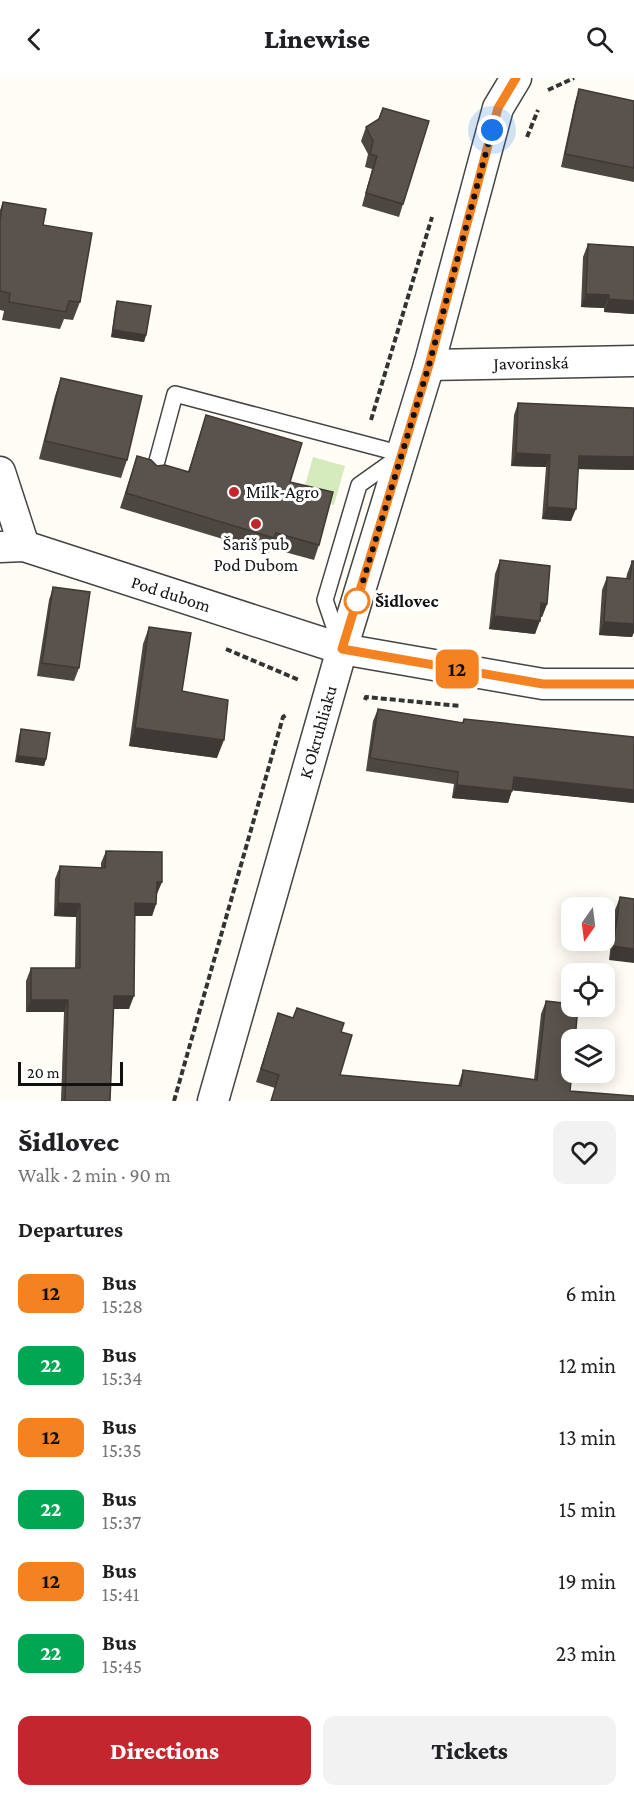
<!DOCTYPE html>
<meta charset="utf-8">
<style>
:root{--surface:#fff;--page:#f2f2f2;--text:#202124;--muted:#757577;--accent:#c4262e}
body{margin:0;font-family:"Crimson Pro",serif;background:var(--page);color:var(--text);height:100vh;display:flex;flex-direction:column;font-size:22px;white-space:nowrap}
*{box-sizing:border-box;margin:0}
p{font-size:20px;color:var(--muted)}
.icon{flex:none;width:33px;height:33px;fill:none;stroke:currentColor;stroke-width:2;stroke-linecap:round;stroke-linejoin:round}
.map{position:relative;height:1023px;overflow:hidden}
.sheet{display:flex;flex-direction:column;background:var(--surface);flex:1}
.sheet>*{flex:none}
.badge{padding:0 12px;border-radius:9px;font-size:21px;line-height:39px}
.needle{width:39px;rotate:194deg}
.tools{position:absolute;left:561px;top:819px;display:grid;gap:12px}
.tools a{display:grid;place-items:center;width:54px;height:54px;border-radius:12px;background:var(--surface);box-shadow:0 3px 15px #0003;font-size:30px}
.scale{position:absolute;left:18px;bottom:15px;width:105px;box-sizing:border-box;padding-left:6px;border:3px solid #111;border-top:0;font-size:16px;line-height:21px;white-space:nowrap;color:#111;-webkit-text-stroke:4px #fff;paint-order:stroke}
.you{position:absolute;width:30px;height:30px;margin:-15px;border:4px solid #fff;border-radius:50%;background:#1a73e8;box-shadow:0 0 0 9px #1a73e833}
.map>.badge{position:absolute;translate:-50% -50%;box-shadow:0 0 0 3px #fff}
h2{padding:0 18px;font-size:22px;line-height:54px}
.round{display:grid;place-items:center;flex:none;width:63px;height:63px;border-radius:12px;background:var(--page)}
.head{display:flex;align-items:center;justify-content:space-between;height:102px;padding:0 18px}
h1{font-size:28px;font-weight:800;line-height:45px}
.primary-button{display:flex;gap:12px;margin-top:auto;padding:12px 18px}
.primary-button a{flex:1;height:69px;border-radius:12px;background:var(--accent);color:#fff;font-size:24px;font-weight:800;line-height:69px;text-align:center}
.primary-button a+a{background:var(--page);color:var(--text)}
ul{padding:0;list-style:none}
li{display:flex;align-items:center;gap:18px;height:72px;padding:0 18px}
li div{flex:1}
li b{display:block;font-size:22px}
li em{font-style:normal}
li .badge{min-width:66px;font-weight:700;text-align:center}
header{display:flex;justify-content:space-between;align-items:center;height:78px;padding:0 18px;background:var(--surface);font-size:27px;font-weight:800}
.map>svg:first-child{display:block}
.green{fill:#d5ebbd}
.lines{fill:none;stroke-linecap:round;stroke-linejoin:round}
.service-casing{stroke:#444;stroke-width:18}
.minor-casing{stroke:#444;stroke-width:33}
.path{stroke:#333;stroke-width:4;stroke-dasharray:6 3;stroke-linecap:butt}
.service{stroke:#fff;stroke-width:15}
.minor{stroke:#fff;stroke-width:30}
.wall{fill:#4d4742}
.shaded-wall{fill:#3f3936}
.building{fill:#5a524d;stroke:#3f3936;stroke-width:1.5}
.line-casing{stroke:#fff;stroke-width:14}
.line{stroke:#f58220;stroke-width:9}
.walk{stroke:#111;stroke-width:6;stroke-dasharray:0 10.8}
.poi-dot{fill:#c4262e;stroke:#fff;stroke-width:2}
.stop-dot{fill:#fff;stroke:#f58220;stroke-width:3}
.labels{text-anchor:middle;stroke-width:6;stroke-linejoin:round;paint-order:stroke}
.street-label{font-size:18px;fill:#111;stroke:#fff}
.poi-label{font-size:18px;fill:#111;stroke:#fff;text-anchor:start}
.stop-label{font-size:18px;font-weight:bold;fill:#111;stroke:#fff;text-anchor:start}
</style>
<header><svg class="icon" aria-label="back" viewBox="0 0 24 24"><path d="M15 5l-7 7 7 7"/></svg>Linewise<svg class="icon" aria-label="search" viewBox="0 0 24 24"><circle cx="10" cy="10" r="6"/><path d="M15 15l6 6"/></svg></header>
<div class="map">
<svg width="634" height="1023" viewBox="0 0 634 1023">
<rect width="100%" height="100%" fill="#fffdf5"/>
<path class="green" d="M 313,379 L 345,388 L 334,427 L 302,418 Z"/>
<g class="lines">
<defs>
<g id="service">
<path d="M 154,394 L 175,316 L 402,376"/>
<path d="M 340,566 L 325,522 L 359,407 L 397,380"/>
</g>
<g id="minor">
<path d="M 429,287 L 634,283"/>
<path d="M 0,394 L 24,468"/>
<path d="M 0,469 L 24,468 L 342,571 L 543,606 L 634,606"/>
<path d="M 213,1023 L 342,571 L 429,287 L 498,30 L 516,0"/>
</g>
</defs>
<use href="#service" class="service-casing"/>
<use href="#minor" class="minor-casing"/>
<g class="path">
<path d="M 548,12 L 574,0"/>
<path d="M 527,59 L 538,32"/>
<path d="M 371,342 L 432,139"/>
<path d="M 226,571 L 299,602"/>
<path d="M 365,622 L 366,619 L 460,628"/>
<path d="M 174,1023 L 283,639 L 288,636"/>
</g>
<use href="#service" class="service"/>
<use href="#minor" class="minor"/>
</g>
<g class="wall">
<path d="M 579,11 L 634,23 L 634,104 L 561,89 L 575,24 Z"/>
<path d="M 383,30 L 403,126 L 399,139 L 362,128 L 372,91 L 365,89 L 368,76 L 361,63 L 366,49 L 378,42 Z"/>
<path d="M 3,124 L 43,147 L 80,224 L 73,242 L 64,241 L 60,251 L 2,242 L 4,233 L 0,232 L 0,132 Z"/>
<path d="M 588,166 L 634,169 L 634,236 L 604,234 L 604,230 L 581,229 L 583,179 Z"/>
<path d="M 117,223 L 146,257 L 144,264 L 111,259 L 115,230 Z"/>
<path d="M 61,300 L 127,382 L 121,400 L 39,381 L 55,318 Z"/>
<path d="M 518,325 L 634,330 L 634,392 L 578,391 L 571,443 L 542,441 L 546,389 L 511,388 L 514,337 Z"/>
<path d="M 206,337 L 290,404 L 319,467 L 314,482 L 270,470 L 269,475 L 120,430 L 137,378 L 157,388 L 188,394 Z"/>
<path d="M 500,482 L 547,526 L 542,539 L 540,539 L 535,556 L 489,551 L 495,496 Z"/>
<path d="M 632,483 L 634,483 L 634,554 L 632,559 L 599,557 L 602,512 L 607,499 L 626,501 L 627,496 Z"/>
<path d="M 53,509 L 79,590 L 74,603 L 37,598 L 49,522 Z"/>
<path d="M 149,549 L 182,613 L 217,680 L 129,668 L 143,566 Z"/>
<path d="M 378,631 L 462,645 L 464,641 L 634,725 L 512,712 L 508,725 L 452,720 L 454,706 L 366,693 L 373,643 Z"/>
<path d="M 21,651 L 46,681 L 44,688 L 15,684 L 19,658 Z"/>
<path d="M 106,773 L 162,804 L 156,816 L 156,826 L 152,838 L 135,838 L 129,931 L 114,931 L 110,1023 L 61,1023 L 64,934 L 26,934 L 26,903 L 31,890 L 75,890 L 76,839 L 54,838 L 55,801 L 60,788 L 101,790 L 101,785 Z"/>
<path d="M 620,819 L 634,821 L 609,882 L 615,832 Z"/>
<path d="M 546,923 L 570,1013 L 275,1010 L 256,1004 L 278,935 L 341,954 L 340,997 L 458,1008 L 463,992 L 534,1002 L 541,936 Z"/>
</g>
<g class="shaded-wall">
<path d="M 586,216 L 609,217 L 604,230 L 581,229 Z"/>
<path d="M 609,221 L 634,223 L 634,236 L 604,234 Z"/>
<path d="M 113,252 L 146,257 L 144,264 L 111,259 Z"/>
<path d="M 516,375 L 550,377 L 546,389 L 511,388 Z"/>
<path d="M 579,378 L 634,379 L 634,392 L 574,391 Z"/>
<path d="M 547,429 L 576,431 L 571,443 L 542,441 Z"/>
<path d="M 541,525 L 547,526 L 542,539 L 536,538 Z"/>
<path d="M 494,538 L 540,543 L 535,556 L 489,551 Z"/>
<path d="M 604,544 L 634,546 L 634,554 L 632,559 L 599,557 Z"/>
<path d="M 135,650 L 224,662 L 217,680 L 129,668 Z"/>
<path d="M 18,678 L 46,681 L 44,688 L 15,684 Z"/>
<path d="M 514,699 L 634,712 L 634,725 L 509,712 Z"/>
<path d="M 457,707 L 512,713 L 508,725 L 452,720 Z"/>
<path d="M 157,804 L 162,804 L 157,816 L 152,816 Z"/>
<path d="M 58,825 L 80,826 L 76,839 L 54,838 Z"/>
<path d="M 135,825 L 156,826 L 152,838 L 130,838 Z"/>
<path d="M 613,868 L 634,871 L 634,885 L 609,882 Z"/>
<path d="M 114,918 L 134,918 L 129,931 L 110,931 Z"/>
<path d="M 31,922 L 68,922 L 64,934 L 26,934 Z"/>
</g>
<g class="building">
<path d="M 579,11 L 634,23 L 634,90 L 565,76 Z"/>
<path d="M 383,30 L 429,43 L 403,126 L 366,115 L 377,78 L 370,76 L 373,63 L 366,49 L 379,41 Z"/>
<path d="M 3,124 L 46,131 L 43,147 L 92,155 L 80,224 L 69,223 L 66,234 L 9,224 L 10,215 L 0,213 L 0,141 Z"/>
<path d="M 588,166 L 634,169 L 634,223 L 609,221 L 609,217 L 586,216 Z"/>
<path d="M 117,223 L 151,228 L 146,257 L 113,252 Z"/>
<path d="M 61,300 L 142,318 L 127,382 L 45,363 Z"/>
<path d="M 518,325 L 634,330 L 634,379 L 579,378 L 576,431 L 547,429 L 550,377 L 516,375 Z"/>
<path d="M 206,337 L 302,365 L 290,404 L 333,414 L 319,467 L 276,455 L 274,460 L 126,415 L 137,378 L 151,382 L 157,388 L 165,387 L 189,394 Z"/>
<path d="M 500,482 L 550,488 L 547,526 L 541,525 L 540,543 L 494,538 Z"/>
<path d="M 632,483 L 634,483 L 634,546 L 604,544 L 607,499 L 630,501 Z"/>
<path d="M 53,509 L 90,514 L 79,590 L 42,585 Z"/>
<path d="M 149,549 L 191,555 L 182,613 L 228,622 L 224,662 L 135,650 Z"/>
<path d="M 378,631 L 463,645 L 464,641 L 634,659 L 634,712 L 514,699 L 512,713 L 457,707 L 458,694 L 370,680 Z"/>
<path d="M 21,651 L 50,655 L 46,681 L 18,678 Z"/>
<path d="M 106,773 L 162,774 L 162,804 L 157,804 L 156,826 L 135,825 L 134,918 L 114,918 L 110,1023 L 65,1023 L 68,922 L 31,922 L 31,890 L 80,890 L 80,826 L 58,825 L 60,788 L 105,790 Z"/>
<path d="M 620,819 L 634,821 L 634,871 L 613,868 Z"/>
<path d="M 546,923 L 572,926 L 572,928 L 578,928 L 575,962 L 572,962 L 572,994 L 570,1013 L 634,1018 L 634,1023 L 271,1023 L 279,997 L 261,991 L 278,935 L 293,940 L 297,930 L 344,945 L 341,954 L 352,957 L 340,997 L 461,1008 L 463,992 L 537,1002 Z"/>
</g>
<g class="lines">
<defs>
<path id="line" d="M 516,0 L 498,30 L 429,287 L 342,571 L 543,606 L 634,606"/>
</defs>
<use href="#line" class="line-casing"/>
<use href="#line" class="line"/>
<path class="walk" d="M 357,523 L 429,287 L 492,52"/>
</g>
<g class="poi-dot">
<circle cx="234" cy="414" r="6"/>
<circle cx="256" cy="446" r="6"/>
</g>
<circle class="stop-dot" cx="357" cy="523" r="12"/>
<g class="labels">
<g class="street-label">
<text transform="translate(531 285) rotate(-1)" y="6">Javorinská</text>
<text transform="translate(171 516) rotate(18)" y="6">Pod dubom</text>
<text transform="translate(318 654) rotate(-74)" y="6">K Okruhliaku</text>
</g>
<g class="poi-label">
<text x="246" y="420">Milk-Agro</text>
<text x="256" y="472" text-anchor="middle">Šariš pub<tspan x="256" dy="21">Pod Dubom</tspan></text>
</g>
<g class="stop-label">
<text x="375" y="529">Šidlovec</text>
</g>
</g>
</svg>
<div class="tools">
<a><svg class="needle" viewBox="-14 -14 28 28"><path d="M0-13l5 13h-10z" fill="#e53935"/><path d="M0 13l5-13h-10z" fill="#757577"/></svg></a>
<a><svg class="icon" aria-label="locate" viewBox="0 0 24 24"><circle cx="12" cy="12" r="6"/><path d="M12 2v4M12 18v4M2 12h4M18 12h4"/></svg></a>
<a><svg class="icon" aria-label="layers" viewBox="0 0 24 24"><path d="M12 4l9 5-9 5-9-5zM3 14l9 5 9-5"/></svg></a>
</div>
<div class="scale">20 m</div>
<div class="you" style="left:492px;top:52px"></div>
<b class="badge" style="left:457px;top:591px;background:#f58220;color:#111">12</b>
</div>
<section class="sheet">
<div class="head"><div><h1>Šidlovec</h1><p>Walk · 2 min · 90 m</p></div><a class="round"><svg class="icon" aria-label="heart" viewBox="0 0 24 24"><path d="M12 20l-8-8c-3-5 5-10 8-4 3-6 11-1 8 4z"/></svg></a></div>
<h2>Departures</h2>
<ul>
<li><span class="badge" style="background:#f58220;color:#111">12</span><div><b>Bus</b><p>15:28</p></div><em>6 min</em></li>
<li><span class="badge" style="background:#00a651;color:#fff">22</span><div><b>Bus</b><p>15:34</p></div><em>12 min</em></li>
<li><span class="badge" style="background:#f58220;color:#111">12</span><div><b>Bus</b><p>15:35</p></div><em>13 min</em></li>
<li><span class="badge" style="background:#00a651;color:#fff">22</span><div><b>Bus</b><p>15:37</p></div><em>15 min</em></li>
<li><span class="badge" style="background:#f58220;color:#111">12</span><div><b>Bus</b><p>15:41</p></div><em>19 min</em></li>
<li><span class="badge" style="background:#00a651;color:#fff">22</span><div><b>Bus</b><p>15:45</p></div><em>23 min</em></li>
</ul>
<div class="primary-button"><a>Directions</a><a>Tickets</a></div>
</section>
